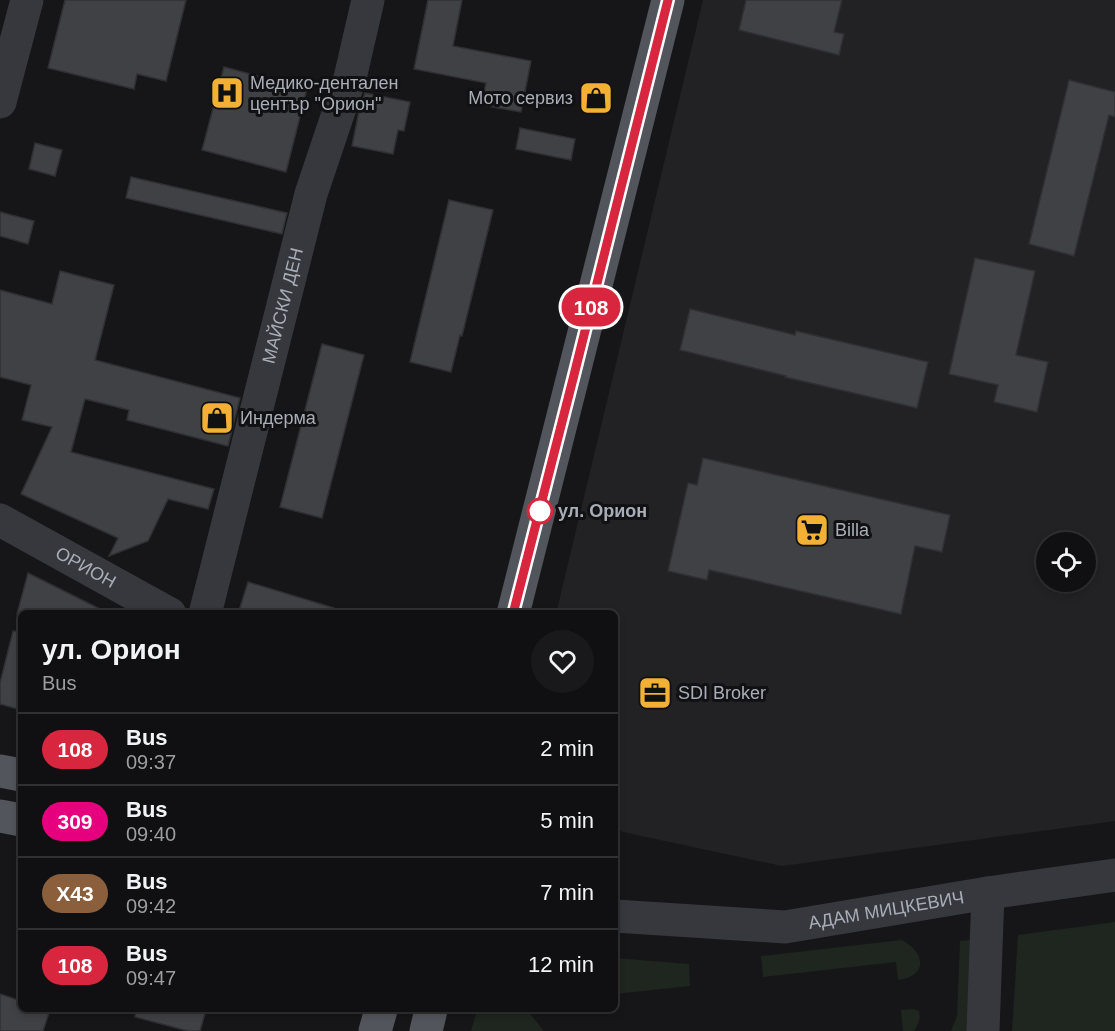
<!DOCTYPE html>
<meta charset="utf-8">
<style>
:root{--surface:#101012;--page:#19191b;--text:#f1f3f6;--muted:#9c9d9f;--line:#303032}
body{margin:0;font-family:Arial,sans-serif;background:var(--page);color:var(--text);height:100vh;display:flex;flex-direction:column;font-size:22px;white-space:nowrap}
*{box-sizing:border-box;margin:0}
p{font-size:20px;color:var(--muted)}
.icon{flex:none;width:33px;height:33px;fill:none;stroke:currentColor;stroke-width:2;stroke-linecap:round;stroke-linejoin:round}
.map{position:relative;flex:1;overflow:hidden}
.side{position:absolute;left:18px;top:610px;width:600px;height:402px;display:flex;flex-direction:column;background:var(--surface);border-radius:9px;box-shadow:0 3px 9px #0003,0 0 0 2px var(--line)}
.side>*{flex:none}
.badge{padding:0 12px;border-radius:20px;font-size:21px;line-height:39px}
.fabs{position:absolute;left:1036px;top:532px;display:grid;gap:12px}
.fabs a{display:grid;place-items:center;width:60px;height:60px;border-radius:50%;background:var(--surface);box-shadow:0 3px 9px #0003,0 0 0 2px var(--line);font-size:30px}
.map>.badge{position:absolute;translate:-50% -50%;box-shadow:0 0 0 3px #fff}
.round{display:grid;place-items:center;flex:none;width:63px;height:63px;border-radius:32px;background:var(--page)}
.summary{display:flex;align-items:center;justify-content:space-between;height:102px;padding:0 24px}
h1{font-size:28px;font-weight:700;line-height:45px}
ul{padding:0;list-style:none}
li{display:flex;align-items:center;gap:18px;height:72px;padding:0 24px;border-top:2px solid var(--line)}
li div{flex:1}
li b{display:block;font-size:22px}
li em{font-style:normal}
li .badge{min-width:66px;font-weight:700;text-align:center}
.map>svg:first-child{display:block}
.built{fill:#222225;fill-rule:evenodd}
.green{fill:#1e261f}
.building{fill:#404145;stroke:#303034;stroke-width:1.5}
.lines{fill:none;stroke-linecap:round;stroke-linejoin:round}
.minor{stroke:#37383d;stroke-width:33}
.major{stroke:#53555c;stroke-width:33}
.line-casing{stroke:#fff;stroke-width:14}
.line{stroke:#d7263d;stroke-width:9}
.stop-dot{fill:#fff;stroke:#d7263d;stroke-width:3}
.labels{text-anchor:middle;stroke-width:6;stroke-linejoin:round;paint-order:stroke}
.poi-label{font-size:18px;fill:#a8adb8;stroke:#111113;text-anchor:start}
.street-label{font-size:18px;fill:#a8adb8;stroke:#111113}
.stop-label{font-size:18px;font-weight:bold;fill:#a8adb8;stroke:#111113;text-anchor:start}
</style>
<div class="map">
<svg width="1115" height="1031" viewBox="0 0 1115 1031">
<rect width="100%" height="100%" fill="#161618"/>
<path class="built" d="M 703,0 L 1115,0 L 1115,821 L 782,866 L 623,832 L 615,829 L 615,614 L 556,614 ZM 1047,543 L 1086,543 L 1086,582 L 1047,582 Z"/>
<g class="green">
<path d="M 1115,922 L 1115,1031 L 1012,1031 L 1018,935 Z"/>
<path d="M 902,940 C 926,953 928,976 898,980 L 896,962 L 763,977 L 761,956 Z"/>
<path d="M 972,940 L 970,1031 L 951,1031 L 957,1016 L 960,941 Z"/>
<path d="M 615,958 L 689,964 L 690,986 L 615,994 Z"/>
<path d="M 913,1009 L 919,1011 C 921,1020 918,1024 914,1031 L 903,1031 L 901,1010 Z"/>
<path d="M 477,1010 L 527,1010 L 544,1031 L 471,1031 Z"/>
</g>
<g class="building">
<path d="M 65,0 L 186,0 L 166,81 L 137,74 L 134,89 L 48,68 Z"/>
<path d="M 428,0 L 462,0 L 453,46 L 531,61 L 521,112 L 481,105 L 486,83 L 414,69 Z"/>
<path d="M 746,0 L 842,0 L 834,32 L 844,34 L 839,55 L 739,30 Z"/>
<path d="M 224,67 L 307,89 L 286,172 L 202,150 Z"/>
<path d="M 1069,80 L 1115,92 L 1115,117 L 1109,115 L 1074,256 L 1029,244 Z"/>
<path d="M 365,93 L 410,102 L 404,131 L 398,130 L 393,154 L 352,146 L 359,111 Z"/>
<path d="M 520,128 L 575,139 L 571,160 L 516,149 Z"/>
<path d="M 35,143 L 62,150 L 55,176 L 29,169 Z"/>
<path d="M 131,177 L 287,213 L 282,234 L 126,198 Z"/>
<path d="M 449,200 L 493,210 L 462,336 L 460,335 L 451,372 L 410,362 Z"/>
<path d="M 0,212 L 34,221 L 28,244 L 0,236 Z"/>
<path d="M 975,258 L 1035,271 L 1016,355 L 1048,362 L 1037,412 L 994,402 L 998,385 L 949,374 Z"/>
<path d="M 60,271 L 114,285 L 95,360 L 240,398 L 228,446 L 127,420 L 129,410 L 85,399 L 71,452 L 214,489 L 208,509 L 168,499 L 148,541 L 109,556 L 118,538 L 21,494 L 52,427 L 22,420 L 31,385 L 0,377 L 0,290 L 52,304 Z"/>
<path d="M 690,309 L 795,335 L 796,331 L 928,362 L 917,408 L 785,377 L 786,376 L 680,350 Z"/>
<path d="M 322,344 L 364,355 L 322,518 L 280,507 Z"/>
<path d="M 703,458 L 950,515 L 942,552 L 915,546 L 901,614 L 709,570 L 707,580 L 668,571 L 688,483 L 697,485 Z"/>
<path d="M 28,573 L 110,614 L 17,614 Z"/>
<path d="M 248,582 L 334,608 L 333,614 L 238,614 Z"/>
<path d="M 13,631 L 21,632 L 21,710 L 0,704 L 0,683 Z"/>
<path d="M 0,994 L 21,1001 L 21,1010 L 50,1010 L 43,1031 L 0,1031 Z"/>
<path d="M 136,1010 L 206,1010 L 200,1031 L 188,1031 L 135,1017 Z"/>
</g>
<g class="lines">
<g class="minor">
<path d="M 0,102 L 27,0"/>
<path id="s1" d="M 0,520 L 170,614"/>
<path id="s2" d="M 205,614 L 311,194 L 350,78 L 368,0"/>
<path id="s3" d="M 615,916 L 785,927 L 988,893 L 1115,875"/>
<path d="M 983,1031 L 988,893"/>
</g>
<g class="major">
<path d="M 513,614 L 668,0"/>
<path d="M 0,771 L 21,775"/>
<path d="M 0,816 L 21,820"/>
<path d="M 375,1031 L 381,1010"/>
<path d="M 426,1031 L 431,1010"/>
</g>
</g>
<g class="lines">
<defs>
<path id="line" d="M 513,614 L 573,379 L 668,0"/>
</defs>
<use href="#line" class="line-casing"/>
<use href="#line" class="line"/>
</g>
<defs>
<symbol id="hospital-square" viewBox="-11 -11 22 22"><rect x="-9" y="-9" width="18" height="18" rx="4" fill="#f2b134" stroke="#111113"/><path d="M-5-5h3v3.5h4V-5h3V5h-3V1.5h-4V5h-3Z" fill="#111"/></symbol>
<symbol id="shop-square" viewBox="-11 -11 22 22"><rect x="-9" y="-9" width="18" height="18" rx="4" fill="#f2b134" stroke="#111113"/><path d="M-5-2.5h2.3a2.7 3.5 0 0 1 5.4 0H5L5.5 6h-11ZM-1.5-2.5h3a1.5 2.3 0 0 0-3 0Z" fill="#111"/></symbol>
<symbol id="supermarket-square" viewBox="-11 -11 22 22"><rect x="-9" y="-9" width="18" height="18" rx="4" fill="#f2b134" stroke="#111113"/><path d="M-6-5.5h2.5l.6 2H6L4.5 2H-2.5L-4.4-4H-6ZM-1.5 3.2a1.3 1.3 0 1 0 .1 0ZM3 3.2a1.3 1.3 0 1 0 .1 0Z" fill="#111"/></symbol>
<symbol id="office-square" viewBox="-11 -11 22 22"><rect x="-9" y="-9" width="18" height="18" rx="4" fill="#f2b134" stroke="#111113"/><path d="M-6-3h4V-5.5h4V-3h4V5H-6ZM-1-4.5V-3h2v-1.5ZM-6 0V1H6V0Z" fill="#111"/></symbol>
</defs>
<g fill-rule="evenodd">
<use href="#hospital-square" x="208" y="74" width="38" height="38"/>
<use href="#shop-square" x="577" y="79" width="38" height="38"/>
<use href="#shop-square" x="198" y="399" width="38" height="38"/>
<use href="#supermarket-square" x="793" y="511" width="38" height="38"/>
<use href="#office-square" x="636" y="674" width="38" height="38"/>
</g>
<circle class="stop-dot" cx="540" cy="511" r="12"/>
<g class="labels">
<g class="poi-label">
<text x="250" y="89">Медико-дентален<tspan x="250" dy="21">център "Орион"</tspan></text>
<text x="573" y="104" text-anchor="end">Мото сервиз</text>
<text x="240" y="424">Индерма</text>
<text x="835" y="536">Billa</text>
<text x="678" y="699">SDI Broker</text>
</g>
<g class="street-label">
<text dy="6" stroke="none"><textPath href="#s2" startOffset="318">МАЙСКИ ДЕН</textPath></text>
<text dy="6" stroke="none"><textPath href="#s1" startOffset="98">ОРИОН</textPath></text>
<text dy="6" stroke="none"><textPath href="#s3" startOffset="273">АДАМ МИЦКЕВИЧ</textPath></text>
</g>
<g class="stop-label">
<text x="558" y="517">ул. Орион</text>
</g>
</g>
</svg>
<div class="fabs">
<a><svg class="icon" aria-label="locate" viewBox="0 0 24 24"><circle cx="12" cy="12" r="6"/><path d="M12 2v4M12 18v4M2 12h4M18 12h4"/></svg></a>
</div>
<b class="badge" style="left:591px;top:307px;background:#d7263d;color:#fff">108</b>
<section class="side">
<div class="summary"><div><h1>ул. Орион</h1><p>Bus</p></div><a class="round"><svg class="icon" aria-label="heart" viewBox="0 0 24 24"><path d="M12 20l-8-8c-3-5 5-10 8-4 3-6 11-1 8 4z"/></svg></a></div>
<ul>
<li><span class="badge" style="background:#d7263d;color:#fff">108</span><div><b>Bus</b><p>09:37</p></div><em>2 min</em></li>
<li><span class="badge" style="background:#e6007e;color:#fff">309</span><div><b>Bus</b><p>09:40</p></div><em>5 min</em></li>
<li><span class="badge" style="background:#8b5e3c;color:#fff">X43</span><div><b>Bus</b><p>09:42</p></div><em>7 min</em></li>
<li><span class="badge" style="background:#d7263d;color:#fff">108</span><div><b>Bus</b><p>09:47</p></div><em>12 min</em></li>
</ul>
</section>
</div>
